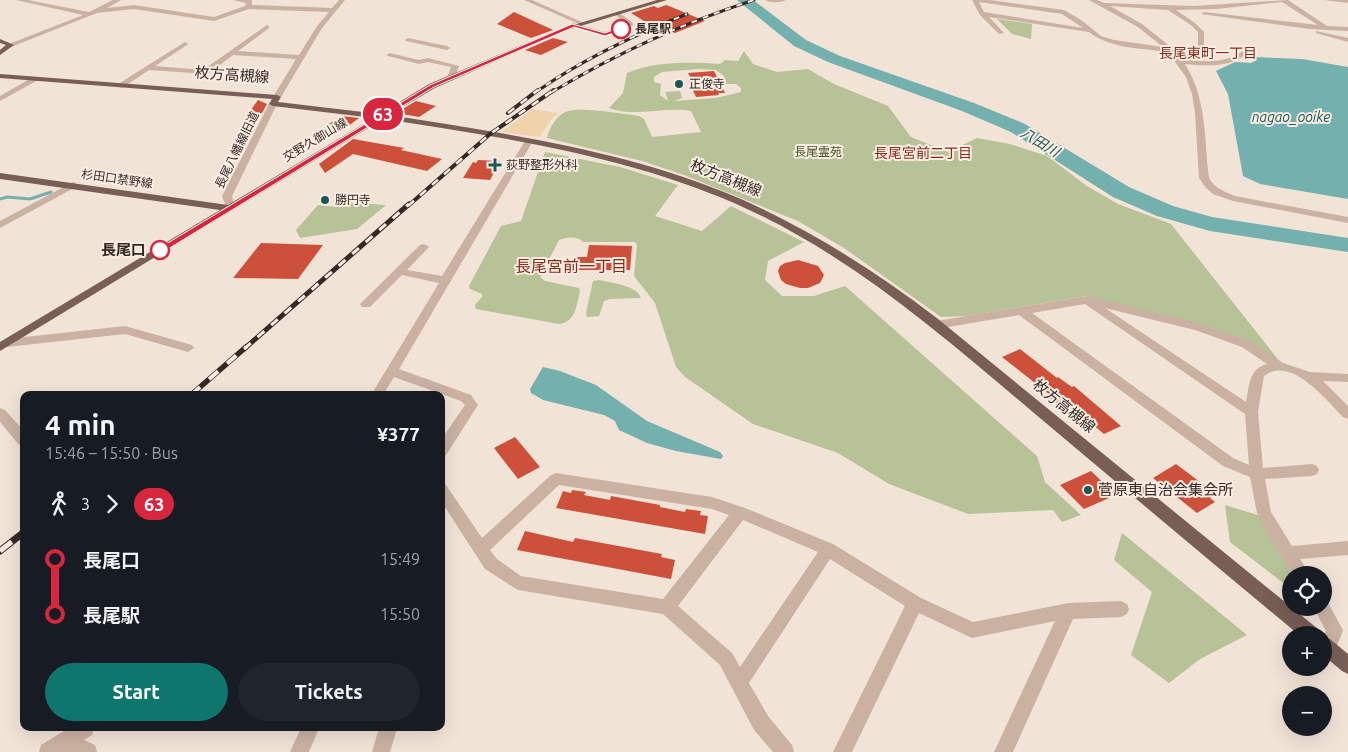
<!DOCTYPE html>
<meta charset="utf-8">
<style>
:root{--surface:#171b24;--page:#20242c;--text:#f1f3f6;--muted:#9ea1a6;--accent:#0f766e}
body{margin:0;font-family:Ubuntu,"Noto Sans JP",sans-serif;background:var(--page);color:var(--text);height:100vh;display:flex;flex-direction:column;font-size:19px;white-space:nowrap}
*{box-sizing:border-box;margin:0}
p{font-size:16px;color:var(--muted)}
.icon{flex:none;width:28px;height:28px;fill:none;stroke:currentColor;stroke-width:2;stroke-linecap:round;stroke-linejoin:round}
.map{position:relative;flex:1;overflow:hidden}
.panel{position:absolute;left:20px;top:391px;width:425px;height:340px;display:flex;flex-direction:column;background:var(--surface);border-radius:10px;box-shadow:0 5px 20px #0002}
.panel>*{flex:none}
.badge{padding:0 10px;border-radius:16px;font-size:18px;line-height:32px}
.fabs{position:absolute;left:1282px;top:566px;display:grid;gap:10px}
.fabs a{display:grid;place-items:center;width:50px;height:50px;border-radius:50%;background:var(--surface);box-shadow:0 5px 20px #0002;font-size:25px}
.map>.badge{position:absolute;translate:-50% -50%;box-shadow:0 0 0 2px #fff}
.legs{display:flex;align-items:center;gap:8px;height:55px;padding:0 25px;font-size:16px}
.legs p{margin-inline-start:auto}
.head{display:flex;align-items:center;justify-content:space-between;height:85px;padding:0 25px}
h1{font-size:28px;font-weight:700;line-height:38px}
.button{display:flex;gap:10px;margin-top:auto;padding:10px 25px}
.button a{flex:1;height:58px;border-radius:30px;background:var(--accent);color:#fff;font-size:20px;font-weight:700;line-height:58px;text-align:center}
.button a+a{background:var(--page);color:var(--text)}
ul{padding:0 25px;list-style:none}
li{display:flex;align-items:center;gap:18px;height:55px;font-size:19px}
li i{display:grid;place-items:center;width:8px;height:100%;margin:0 6px;background:currentColor}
li i::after{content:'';width:12px;height:12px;margin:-6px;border:4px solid;border-radius:50%;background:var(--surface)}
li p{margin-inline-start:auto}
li:first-child i{background:linear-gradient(#0000 50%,currentColor 0)}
li:last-child i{background:linear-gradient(currentColor 50%,#0000 0)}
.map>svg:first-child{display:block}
.green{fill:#b7c296;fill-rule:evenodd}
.sand{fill:#f0d2ab}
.water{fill:#74b0ae}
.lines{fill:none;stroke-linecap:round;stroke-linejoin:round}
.stream{stroke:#74b0ae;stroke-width:3}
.river{fill:#74b0ae;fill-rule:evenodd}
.building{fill:#cd513a}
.minor{fill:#cab1a2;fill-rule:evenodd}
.major{fill:#785e55;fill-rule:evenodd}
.rail-far4-casing{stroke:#352925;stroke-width:3}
.rail-far3-casing{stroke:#352925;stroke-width:4}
.rail-far2-casing{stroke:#352925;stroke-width:5}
.rail-far1-casing{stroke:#352925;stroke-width:5.5}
.rail-casing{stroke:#352925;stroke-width:7}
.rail-far4{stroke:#faede3;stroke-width:2;stroke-dasharray:6;stroke-linecap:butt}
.rail-far3{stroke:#faede3;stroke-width:2.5;stroke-dasharray:8;stroke-linecap:butt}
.rail-far2{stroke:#faede3;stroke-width:3;stroke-dasharray:9;stroke-linecap:butt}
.rail-far1{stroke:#faede3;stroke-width:4;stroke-dasharray:12;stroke-linecap:butt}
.rail{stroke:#faede3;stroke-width:5;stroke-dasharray:15;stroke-linecap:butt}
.line-1{fill:#d7263d;stroke:#fff}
.stop-1-dot{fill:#fff;stroke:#d7263d;stroke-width:2.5}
.poi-dot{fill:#195857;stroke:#faede3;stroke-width:2}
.labels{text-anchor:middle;stroke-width:4;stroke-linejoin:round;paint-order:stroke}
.far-stop-label{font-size:12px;font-weight:bold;fill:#352925;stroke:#faede3;text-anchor:start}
.far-poi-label{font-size:12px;fill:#352925;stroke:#faede3;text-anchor:start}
.far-street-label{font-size:12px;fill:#352925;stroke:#faede3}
.far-park-label{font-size:12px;fill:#485428;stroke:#faede3}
.far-neighbourhood-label{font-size:14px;fill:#882b1a;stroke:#faede3}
.far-water-label{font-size:14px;font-style:italic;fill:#195857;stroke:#faede3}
.street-label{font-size:15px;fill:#352925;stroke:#faede3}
.stop-label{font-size:15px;font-weight:bold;fill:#352925;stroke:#faede3;text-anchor:end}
.poi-label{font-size:15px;fill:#352925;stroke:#faede3;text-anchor:start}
.neighbourhood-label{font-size:16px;fill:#882b1a;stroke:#faede3}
</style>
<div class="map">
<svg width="1348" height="752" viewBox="0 0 1348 752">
<rect width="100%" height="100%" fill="#f2e3d7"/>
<g class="green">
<path d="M 997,19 L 1032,24 L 1031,39 L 1012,34 Z"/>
<path d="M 744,51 L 753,64 L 777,72 L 808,69 L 834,84 L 888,106 L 911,137 L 948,152 L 977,138 L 1010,144 L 1047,156 L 1087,186 L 1118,204 L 1171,224 L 1280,362 L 1239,339 L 1086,296 L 967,316 L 941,317 L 844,248 L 798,221 L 684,175 L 642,161 L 547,138 C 550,127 556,115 568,111 C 584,107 622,114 639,116 L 644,119 L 652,137 L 701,132 L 691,111 C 665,106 635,118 609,108 L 623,93 L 627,73 C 656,61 689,62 720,64 L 725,60 L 738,61 ZM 698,69 L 716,70 L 724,76 L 722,80 L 703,82 L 704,85 L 726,84 L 736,84 L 741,88 L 741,92 L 716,98 L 675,101 L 682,98 L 680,91 L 665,92 L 668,101 L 660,95 L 661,84 L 654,82 L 654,77 L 662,72 Z"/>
<path d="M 545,152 L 620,167 L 678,185 L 655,216 L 702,231 L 731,206 L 804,242 L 768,261 L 765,280 L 782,296 L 814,296 L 845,286 L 1037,456 L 1045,482 L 1081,515 L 1062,522 L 1053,510 L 968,514 L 889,484 L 838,453 L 753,424 L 685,377 L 676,367 L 655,303 L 634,276 L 637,245 L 635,242 L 583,242 C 577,236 567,237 559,240 L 540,277 L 545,281 L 579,288 L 580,291 C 576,306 576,322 559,324 L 476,309 L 475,305 L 482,297 L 482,294 L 470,289 L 469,286 L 501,226 L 521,221 Z"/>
<path d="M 342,202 L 386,205 L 357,229 L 300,238 L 296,230 L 318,205 L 337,207 Z"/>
<path d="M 599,280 C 611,283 637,285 641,298 L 610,299 L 604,301 L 599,316 L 587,317 L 586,313 L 593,281 Z"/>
<path d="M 1225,505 L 1261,516 L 1295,575 L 1291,575 L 1291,589 L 1230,542 Z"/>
<path d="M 1122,533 L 1247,635 L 1200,659 L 1169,683 L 1131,655 L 1152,592 L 1114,560 Z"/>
</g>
<path class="sand" d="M 532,109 L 558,113 L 548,123 L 540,137 L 502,132 Z"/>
<g class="water">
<path d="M 1254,57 L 1302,59 L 1348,67 L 1348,199 L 1260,184 L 1243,176 L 1228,94 L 1216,71 L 1235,62 L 1251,63 L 1255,61 Z"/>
<path d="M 543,367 L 560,371 L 596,385 L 647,421 L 720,452 L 723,456 L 721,459 L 676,451 L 647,443 L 619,430 L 615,421 L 604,415 L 543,400 L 531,393 L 530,389 Z"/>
</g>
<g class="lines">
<path class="stream" d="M 0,199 L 7,197 L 30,199 L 51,192"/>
<path class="river" d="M 737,0 L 753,0 L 806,40 L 840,56 L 974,103 L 1025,124 L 1129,187 L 1173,206 L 1212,217 L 1348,238 L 1348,252 L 1210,231 L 1157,216 L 1113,197 L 1011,132 L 962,111 L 828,62 L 794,46 Z"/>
</g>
<g class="building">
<path d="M 666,5 L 669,6 L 705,21 L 675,33 L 652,26 L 631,13 L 654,6 L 658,8 Z"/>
<path d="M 514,12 L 553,30 L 531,38 L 497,24 Z"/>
<path d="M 553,38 L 568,42 L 541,55 L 525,50 Z"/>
<path d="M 714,71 L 725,93 L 718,93 L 719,95 L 696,97 L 688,80 L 692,80 L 688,73 Z"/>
<path d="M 258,100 L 267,104 L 262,113 L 248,114 Z"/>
<path d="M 416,101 L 436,106 L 419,117 L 396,113 Z"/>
<path d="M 341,116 L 359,118 L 347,127 L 329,124 Z"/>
<path d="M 353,139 L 404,148 L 401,150 L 442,159 L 427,171 L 353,154 L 325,173 L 319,164 Z"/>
<path d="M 478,160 L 500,161 L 490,180 L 463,178 L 473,162 L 476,163 Z"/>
<path d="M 261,243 L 323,245 L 298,279 L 233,278 Z"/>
<path d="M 589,245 L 632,246 L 630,270 L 572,270 L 575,257 L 587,257 Z"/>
<path d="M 798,260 L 818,266 L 824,275 L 820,283 L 808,288 L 800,288 L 786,284 L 781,280 L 778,271 L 780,266 L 785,263 Z"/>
<path d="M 1020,349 L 1057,378 L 1058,377 L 1072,387 L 1074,386 L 1121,426 L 1104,434 L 1092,424 L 1088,426 L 1061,404 L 1058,405 L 1047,395 L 1049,394 L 1002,357 Z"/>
<path d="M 515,437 L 540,467 L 518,479 L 494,448 Z"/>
<path d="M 1176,464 L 1216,494 L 1210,498 L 1215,502 L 1197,513 L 1153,478 Z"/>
<path d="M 1091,471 L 1116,495 L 1084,509 L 1060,485 Z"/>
<path d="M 572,490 L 586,492 L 584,495 L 610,500 L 611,496 L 660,505 L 660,507 L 685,512 L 686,509 L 701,511 L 700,515 L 708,516 L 705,534 L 556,508 L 563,491 L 571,493 Z"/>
<path d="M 525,531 L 573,542 L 575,538 L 662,554 L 661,557 L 675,560 L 671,579 L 517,550 Z"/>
</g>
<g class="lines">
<g class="minor">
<path d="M 16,0 L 28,0 L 89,12 L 113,0 L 121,0 L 107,8 L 134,5 L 214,17 L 245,6 L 246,3 L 233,0 L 252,0 L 252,5 L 332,8 L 339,0 L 345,0 L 322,28 L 281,97 L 277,99 L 273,97 L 296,59 L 233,55 L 208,74 L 149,70 L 122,88 L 115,86 L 185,42 L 188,44 L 187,45 L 155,66 L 203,70 L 267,25 L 269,26 L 269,28 L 238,51 L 299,55 L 317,26 L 329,12 L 249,9 L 214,21 L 134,9 L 97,13 L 11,47 L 8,45 L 9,44 L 83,15 Z"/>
<path d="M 524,0 L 532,0 L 584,23 L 579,24 Z"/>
<path d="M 765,0 L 786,0 C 781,3 770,3 765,0 Z"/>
<path d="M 972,0 L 989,0 L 1064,10 L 1081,20 L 1101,36 L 1114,40 L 1163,47 L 1138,27 L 1089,0 L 1097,0 L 1104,3 L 1194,6 L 1288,0 L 1327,26 L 1348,27 L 1348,31 L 1309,29 L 1201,14 L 1204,12 L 1318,25 L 1282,2 L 1216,9 L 1176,10 L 1195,23 L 1204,32 L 1204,49 L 1175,52 L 1182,59 C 1203,62 1225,64 1243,51 L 1248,52 C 1232,68 1206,66 1185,64 C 1207,99 1204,138 1209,178 C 1215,189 1224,191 1235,196 L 1348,217 L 1348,223 L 1233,201 L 1213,194 L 1206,188 L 1199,178 L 1195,113 L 1192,94 L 1186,77 L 1168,52 C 1142,48 1110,49 1089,32 L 989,17 L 1004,33 L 999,34 L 980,15 ZM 979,2 L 1062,14 L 1083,28 L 984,12 ZM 1110,6 L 1168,10 L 1191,25 L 1198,32 L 1198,46 L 1172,48 L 1142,24 Z"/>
<path d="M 1324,0 L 1348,0 L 1348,3 Z"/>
<path d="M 618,12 L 633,23 L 633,25 L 605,36 L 570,25 L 573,23 L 605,32 L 626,24 L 616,15 L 615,14 Z"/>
<path d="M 1316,31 L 1348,38 L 1348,42 L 1316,33 Z"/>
<path d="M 408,38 L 447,46 L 450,48 L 447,50 L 406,41 L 405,40 Z"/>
<path d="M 390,53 L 419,60 L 428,58 L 459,66 L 455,78 L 451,80 L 447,78 L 451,67 L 428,62 L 419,64 L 388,56 L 386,55 Z"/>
<path d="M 33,77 L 40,79 L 0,101 L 0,96 Z"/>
<path d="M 270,102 L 277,104 L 232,196 L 235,208 L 230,211 L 227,210 L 222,196 Z"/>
<path d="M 529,138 L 533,141 L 399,369 L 471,395 L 478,405 L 446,455 L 441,456 L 441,440 L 465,405 L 461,401 L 394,377 L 383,395 L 371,395 L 439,283 L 402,275 L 370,307 L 362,307 L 360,304 L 420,245 L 424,244 L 429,247 L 407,270 L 442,276 L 525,141 Z"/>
<path d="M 73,182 L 76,183 L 76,187 L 0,228 L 0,221 Z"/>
<path d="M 1087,296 L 1202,324 L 1250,341 L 1283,363 L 1310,372 L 1348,374 L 1348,382 L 1323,381 L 1348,406 L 1348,419 L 1343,417 C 1326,400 1291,355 1264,376 L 1258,412 L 1263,468 L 1312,464 L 1317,466 L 1319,470 L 1317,474 L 1312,476 L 1265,479 L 1271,512 L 1292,546 L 1348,541 L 1348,555 L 1300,559 L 1310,575 L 1293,575 L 1269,537 L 1257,513 L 1250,477 L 1223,466 L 1019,315 L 936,329 L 930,325 L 936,321 ZM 1085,304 L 1245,414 L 1249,465 L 1233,458 L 1032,313 ZM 1105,308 L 1195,330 L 1242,347 L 1267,364 C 1249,368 1249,387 1246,402 Z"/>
<path d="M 125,326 L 192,345 L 194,348 L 188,352 L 125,334 L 7,347 L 1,343 L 7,339 Z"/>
<path d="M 0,408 L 5,410 L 24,431 L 24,446 L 19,445 L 0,422 Z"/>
<path d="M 556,473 L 712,497 L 745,508 L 833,544 L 921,598 L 973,622 L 1068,603 L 1121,601 L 1127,604 L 1129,609 L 1127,614 L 1121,617 L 1073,619 L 1013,752 L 994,752 L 1055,621 L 972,638 L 919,613 L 852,752 L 833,752 L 905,606 L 830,559 L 749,683 L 768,716 L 792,745 L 794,752 L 773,752 L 754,730 L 720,665 L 663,614 L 518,590 L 485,569 L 441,501 L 441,483 L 446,485 L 482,538 L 551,475 ZM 559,485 L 712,509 L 729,515 L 663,599 L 521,576 L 497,559 L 490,550 ZM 743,520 L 818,552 L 740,667 L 732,653 L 678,606 Z"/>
<path d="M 1324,601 L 1328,603 L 1343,630 L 1334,654 L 1328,656 L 1324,655 L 1324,637 L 1326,631 L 1314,608 L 1324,608 Z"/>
<path d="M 69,728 L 94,728 L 92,735 L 84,740 L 95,745 L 97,752 L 39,752 L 41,745 Z"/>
<path d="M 301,728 L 319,728 L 309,752 L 290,752 Z"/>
<path d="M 379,728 L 397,728 L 390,752 L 372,752 Z"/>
</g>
<g class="major">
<path d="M 657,0 L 667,0 L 564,31 L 435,88 L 389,115 C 508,134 631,151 741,199 C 812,231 877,272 938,319 L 1318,629 L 1320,635 L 1299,635 C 1210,561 1122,487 1034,413 C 939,333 850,254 734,203 C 623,155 501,137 383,119 L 0,351 L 0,342 L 220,210 L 0,179 L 0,173 L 228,205 L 374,118 L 273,106 L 269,104 L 272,99 L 0,78 L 0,74 L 277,95 L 281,97 L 278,102 L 380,114 L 429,84 L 560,29 Z"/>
<path d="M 0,39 L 14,45 L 0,55 L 0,50 L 6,45 L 0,43 Z"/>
<path d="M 1324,637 L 1330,639 L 1348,654 L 1348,674 L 1342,671 L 1324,656 Z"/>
</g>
<defs>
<g id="rail-far4">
<path d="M 536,92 C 583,59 634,35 687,14"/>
<path d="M 552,92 C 617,53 683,23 754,0"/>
</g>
<g id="rail-far3">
<path d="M 508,113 L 538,90"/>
<path d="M 408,206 L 490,134 L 554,90"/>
</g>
<path id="rail-far2" d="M 244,349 L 409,204"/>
<path id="rail-far1" d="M 191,395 L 246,347"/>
<path id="rail" d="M 0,551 L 24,532"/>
</defs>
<use href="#rail-far4" class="rail-far4-casing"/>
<use href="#rail-far3" class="rail-far3-casing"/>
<use href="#rail-far2" class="rail-far2-casing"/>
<use href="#rail-far1" class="rail-far1-casing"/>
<use href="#rail" class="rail-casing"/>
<use href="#rail-far4" class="rail-far4"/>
<use href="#rail-far3" class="rail-far3"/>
<use href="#rail-far2" class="rail-far2"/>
<use href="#rail-far1" class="rail-far1"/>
<use href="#rail" class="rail"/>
</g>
<path class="line-1" d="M 572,24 L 605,33 L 621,27 L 624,29 L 605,36 L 574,27 L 434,87 L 163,252 L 156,250 L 430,85 Z"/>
<g class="stop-1-dot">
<circle cx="621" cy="29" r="9"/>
<circle cx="160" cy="250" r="9"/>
</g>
<g class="poi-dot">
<circle cx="679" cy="84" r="5"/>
<path d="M492.5 157.5h5v5h5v5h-5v5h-5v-5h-5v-5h5z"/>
<circle cx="325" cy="200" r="5"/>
<circle cx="1088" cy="490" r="5"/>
</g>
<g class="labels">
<g class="far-stop-label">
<text x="635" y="33">長尾駅</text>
</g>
<g class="far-poi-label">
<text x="689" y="88">正俊寺</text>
<text x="506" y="169">荻野整形外科</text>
<text x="335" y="204">勝円寺</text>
</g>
<g class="far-street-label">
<text transform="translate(315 140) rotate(-31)" y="4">交野久御山線</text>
<text transform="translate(237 150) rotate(-64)" y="4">長尾八幡線旧道</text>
<text transform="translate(117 179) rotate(8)" y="4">杉田口禁野線</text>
</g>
<g class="far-park-label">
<text x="818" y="156">長尾霊苑</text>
</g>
<g class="far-neighbourhood-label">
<text x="1208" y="58">長尾東町一丁目</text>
<text x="923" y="158">長尾宮前二丁目</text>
</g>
<g class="far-water-label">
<text x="1291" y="122">nagao_ooike</text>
<text transform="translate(1040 142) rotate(31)" y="5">八田川</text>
</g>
<g class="street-label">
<text transform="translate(232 75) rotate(4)" y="5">枚方高槻線</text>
<text transform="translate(726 178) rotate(22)" y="5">枚方高槻線</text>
<text transform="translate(1064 406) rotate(39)" y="5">枚方高槻線</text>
</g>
<g class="stop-label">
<text x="146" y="255">長尾口</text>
</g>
<g class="poi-label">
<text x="1098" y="495">菅原東自治会集会所</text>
</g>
<g class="neighbourhood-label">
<text x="571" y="272">長尾宮前一丁目</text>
</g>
</g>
</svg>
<div class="fabs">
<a><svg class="icon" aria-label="locate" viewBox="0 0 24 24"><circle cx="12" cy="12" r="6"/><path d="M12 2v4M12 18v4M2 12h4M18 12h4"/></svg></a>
<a>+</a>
<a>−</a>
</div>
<b class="badge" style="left:383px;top:114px;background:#d7263d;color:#fff">63</b>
<section class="panel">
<div class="head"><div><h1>4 min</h1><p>15:46 – 15:50 · Bus</p></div><b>¥377</b></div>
<div class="legs"><svg class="icon" aria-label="walk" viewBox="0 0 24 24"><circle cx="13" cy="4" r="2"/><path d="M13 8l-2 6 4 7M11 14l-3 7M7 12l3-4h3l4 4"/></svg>3<svg class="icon" aria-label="forward" viewBox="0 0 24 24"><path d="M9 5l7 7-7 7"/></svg><b class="badge" style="background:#d7263d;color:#fff">63</b></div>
<ul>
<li><i style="color:#d7263d"></i><b>長尾口</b><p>15:49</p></li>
<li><i style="color:#d7263d"></i><b>長尾駅</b><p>15:50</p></li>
</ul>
<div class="button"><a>Start</a><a>Tickets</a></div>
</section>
</div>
